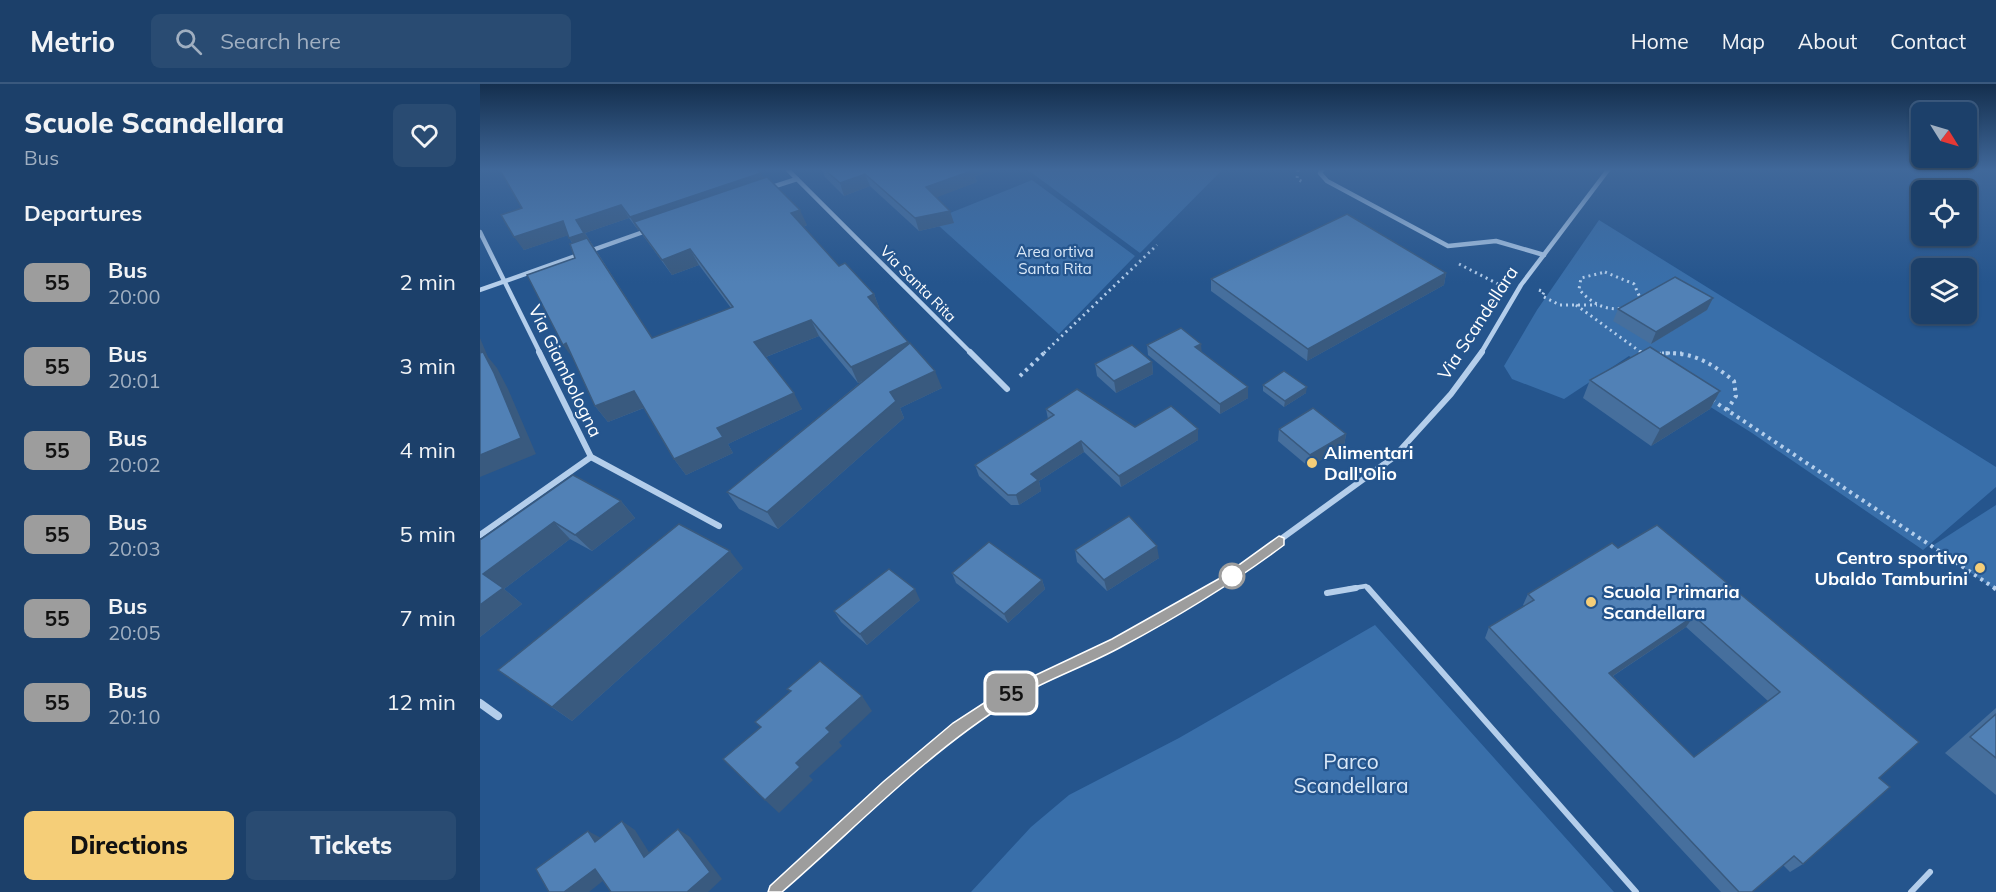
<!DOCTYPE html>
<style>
:root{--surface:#1c406a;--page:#294b72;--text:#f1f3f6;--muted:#a0afc1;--line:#3a597e;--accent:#f5ce78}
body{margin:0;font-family:Mulish,sans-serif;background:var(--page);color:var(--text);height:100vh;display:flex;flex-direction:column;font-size:22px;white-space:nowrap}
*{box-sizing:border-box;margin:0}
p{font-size:20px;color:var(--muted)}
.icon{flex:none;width:33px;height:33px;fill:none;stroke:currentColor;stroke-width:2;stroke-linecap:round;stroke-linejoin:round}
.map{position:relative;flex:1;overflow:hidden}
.sheet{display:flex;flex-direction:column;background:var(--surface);width:480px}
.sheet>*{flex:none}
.badge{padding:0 12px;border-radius:9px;font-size:21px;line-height:39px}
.needle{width:39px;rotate:127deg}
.controls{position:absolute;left:1431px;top:18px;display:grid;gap:12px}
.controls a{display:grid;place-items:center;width:66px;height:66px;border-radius:9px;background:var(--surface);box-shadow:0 2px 4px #0004,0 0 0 2px var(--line);font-size:30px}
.map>.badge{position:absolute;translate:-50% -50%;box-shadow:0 0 0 3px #fff}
h2{padding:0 24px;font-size:22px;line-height:54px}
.round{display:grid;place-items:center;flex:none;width:63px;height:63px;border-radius:9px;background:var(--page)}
.head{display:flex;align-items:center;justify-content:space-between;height:102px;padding:0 24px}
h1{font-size:28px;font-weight:800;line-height:45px}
.primary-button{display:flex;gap:12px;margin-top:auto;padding:12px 24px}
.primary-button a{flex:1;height:69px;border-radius:9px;background:var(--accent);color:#111;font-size:24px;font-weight:800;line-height:69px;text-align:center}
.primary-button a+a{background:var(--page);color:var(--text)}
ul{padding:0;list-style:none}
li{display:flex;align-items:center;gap:18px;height:84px;padding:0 24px}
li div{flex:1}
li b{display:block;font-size:22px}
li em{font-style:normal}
li .badge{min-width:66px;font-weight:700;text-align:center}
header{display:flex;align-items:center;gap:36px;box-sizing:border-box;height:84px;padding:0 30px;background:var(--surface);border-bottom:2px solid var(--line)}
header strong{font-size:28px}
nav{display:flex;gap:33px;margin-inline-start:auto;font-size:21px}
.search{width:420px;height:54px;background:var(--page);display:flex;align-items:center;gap:15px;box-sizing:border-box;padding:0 21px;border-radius:9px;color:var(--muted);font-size:22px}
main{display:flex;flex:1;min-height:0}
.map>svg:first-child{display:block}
.green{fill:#396faa}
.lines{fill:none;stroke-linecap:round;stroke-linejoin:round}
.path-far2{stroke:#b4ceeb;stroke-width:3;stroke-dasharray:2 4;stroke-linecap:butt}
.path-far1{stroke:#b4ceeb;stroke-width:4;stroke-dasharray:3 4.5;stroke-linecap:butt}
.path{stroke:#b4ceeb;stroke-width:4.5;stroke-dasharray:4 6;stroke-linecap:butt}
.lane-far1{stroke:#b4ceeb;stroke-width:4.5}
.lane{stroke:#b4ceeb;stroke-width:6}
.street-far2{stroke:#b4ceeb;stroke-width:4.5}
.street-far1{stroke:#b4ceeb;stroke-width:6}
.street{stroke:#b4ceeb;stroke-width:8}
.wall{fill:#466f9d;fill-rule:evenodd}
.shaded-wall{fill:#395a7f}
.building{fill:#5181b6;stroke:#395a7f;stroke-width:1.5;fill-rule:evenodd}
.line{fill:#9d9d9d;stroke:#fff;stroke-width:1.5}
.poi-dot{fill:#f5ce78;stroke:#25558d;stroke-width:2}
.stop-dot{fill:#fff;stroke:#9d9d9d;stroke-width:3}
.labels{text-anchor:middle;stroke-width:4.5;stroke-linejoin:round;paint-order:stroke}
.far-park-label{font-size:15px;fill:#d9e8f8;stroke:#25558d}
.far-street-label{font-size:15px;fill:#fff;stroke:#25558d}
.street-label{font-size:18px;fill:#fff;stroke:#25558d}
.poi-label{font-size:18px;font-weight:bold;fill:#fff;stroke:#25558d;text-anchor:start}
.near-park-label{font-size:21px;fill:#d9e8f8;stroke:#25558d}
</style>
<header>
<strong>Metrio</strong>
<div class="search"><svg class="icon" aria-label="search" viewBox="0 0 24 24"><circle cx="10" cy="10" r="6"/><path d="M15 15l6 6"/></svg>Search here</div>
<nav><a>Home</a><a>Map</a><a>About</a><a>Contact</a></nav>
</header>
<main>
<section class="sheet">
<div class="head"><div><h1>Scuole Scandellara</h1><p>Bus</p></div><a class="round"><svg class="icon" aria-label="heart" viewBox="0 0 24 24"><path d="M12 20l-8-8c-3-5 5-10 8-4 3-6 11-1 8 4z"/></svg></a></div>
<h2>Departures</h2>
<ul>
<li><span class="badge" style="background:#9d9d9d;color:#111">55</span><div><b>Bus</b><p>20:00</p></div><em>2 min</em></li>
<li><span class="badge" style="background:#9d9d9d;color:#111">55</span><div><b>Bus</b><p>20:01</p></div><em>3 min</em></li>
<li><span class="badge" style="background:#9d9d9d;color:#111">55</span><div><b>Bus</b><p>20:02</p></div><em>4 min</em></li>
<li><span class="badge" style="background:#9d9d9d;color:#111">55</span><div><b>Bus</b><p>20:03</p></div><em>5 min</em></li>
<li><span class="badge" style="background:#9d9d9d;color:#111">55</span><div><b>Bus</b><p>20:05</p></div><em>7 min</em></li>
<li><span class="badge" style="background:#9d9d9d;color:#111">55</span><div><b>Bus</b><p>20:10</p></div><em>12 min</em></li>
</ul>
<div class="primary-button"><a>Directions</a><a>Tickets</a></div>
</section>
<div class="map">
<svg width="1516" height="808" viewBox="0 0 1516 808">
<rect width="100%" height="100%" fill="#25558d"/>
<g class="green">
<path d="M 548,86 L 742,86 L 660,169 Z"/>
<path d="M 552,96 L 655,172 L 579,250 L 459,142 L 472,138 L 465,131 Z"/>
<path d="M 1119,136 L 1516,383 L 1516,403 L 1443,466 L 1272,349 L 1149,272 L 1084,315 L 1032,295 L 1024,282 L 1057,226 Z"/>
<path d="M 1516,421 L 1516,506 L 1452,462 Z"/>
<path d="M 895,541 L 1134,808 L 491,808 L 551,743 L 589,711 L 699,654 Z"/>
</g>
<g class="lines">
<g class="path-far2">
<path d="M 818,86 L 817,95 L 823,98"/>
<path d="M 979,180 L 1020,201"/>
<path d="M 1125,188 L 1154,200 L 1161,216 C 1140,232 1115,225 1099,205 L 1101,194 Z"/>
<path d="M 1059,206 L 1064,208 L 1062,212 L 1080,221 L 1117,221"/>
<path d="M 1096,221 L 1162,269"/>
<path d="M 564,269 L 677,161"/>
<path d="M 1182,269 L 1204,269"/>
</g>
<g class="path-far1">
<path d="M 1160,268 L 1163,270"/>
<path d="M 1178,270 C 1210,266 1230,278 1254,297 L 1256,312 L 1247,326"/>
<path d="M 540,292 L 565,268"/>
<path d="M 1232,316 L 1516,505"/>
</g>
<path class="path" d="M 1514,504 L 1516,505"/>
<path class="lane-far1" d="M 868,505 L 886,502 L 889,505"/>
<g class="lane">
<path d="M 888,504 L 1156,808"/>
<path d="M 847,509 L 876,504"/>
<path d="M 1431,808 L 1450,788"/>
</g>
<g class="street-far2">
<path d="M 308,86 L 491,269"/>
<path d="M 842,86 L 840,89 L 847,97 L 968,162 L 1016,157 L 1064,171"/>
<path d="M 289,104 L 317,95"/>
<path d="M 0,148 L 60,269"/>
<path d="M 0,206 L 166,147"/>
<path d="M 1001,269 L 1041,201 L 1128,86"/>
</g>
<g class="street-far1">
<path d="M 59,268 L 111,373 L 239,442"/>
<path d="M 490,268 L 527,305"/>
<path d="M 0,451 L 111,373"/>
<path d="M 732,505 L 914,373 L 971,310 L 1002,268"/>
</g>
<g class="street">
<path d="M 0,619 L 18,632"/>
<path d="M 296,808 L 441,674 L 478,644 L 529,610 L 637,559 L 734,504"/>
</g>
</g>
<g class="wall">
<path d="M 342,86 L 513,86 L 495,92 L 497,98 L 456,113 L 474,139 L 439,147 L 390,102 L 364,112 L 345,93 Z"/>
<path d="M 283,94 L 327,141 L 323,143 L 359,182 L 394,210 L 400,226 L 428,258 L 462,304 L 420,324 L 424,334 L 298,445 L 259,425 L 247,408 L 381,298 L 378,299 L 339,252 L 286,273 L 322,325 L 248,360 L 253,369 L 206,391 L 194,375 L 164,324 L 128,338 L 115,322 L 95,174 L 92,159 L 88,151 L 44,166 L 21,131 ZM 149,134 L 158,146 L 159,146 L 192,191 L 219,181 L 251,224 L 172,254 L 105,149 Z"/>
<path d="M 966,189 L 964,201 L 827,277 L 731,207 L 731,195 Z"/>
<path d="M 1138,225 L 1227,226 L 1171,260 L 1133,237 Z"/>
<path d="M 667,261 L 722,268 L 768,303 L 768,314 L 740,330 L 668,271 Z"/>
<path d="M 672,278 L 673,290 L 636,309 L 617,292 L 615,280 Z"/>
<path d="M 1110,296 L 1240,307 L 1230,325 L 1171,362 L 1103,314 Z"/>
<path d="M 783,301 L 826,309 L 804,323 L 783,307 Z"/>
<path d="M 566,325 L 655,343 L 718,356 L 641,403 L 604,368 L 559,397 L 561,407 L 539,421 L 531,421 L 499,392 L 495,381 L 568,335 Z"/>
<path d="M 799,345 L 866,350 L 864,362 L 829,383 L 798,357 Z"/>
<path d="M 141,417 L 155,434 L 112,467 L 90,455 L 24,505 L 42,520 L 0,553 L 0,456 Z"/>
<path d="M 1132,459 L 1399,694 L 1323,780 L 1310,788 L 1303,781 L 1272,808 L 1241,808 L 1005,554 L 1009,543 L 1044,522 L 1043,521 L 1048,510 ZM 1206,543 L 1288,617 L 1214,673 L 1133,592 Z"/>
<path d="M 595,466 L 679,474 L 627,507 L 597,478 Z"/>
<path d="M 263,484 L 92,637 L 18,586 Z"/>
<path d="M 472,489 L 562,496 L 565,505 L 528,539 L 476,499 Z"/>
<path d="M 440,516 L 387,561 L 361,538 L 354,527 Z"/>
<path d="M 1516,624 L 1516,711 L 1465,669 Z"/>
</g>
<g class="shaded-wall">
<path d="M 489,86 L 513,86 L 495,92 L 497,98 L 450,116 L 446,103 Z"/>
<path d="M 281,89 L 286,101 L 154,138 L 159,146 L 158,146 L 150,133 Z"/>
<path d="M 385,90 L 390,102 L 364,112 L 360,99 Z"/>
<path d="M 141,121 L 149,134 L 105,149 L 113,162 L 98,167 L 89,154 L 96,136 Z"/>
<path d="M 320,126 L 327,141 L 318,145 L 311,129 Z"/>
<path d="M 470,127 L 474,139 L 439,147 L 435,134 Z"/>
<path d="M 83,137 L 92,150 L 44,166 L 34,153 Z"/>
<path d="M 210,165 L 219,181 L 192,191 L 182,176 Z"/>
<path d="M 966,189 L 964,201 L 827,277 L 828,265 Z"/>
<path d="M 394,210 L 400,226 L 388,213 Z"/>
<path d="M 1233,214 L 1227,226 L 1171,260 L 1176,248 Z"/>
<path d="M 331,236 L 339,252 L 283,274 L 274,258 Z"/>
<path d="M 0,254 L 8,273 L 17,284 L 28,305 L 56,370 L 0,393 Z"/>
<path d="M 428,258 L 434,274 L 378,299 L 371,283 Z"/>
<path d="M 86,259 L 95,277 L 83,261 Z"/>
<path d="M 721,260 L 722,270 L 715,263 Z"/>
<path d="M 672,278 L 673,290 L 636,309 L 634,297 Z"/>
<path d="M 455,287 L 462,304 L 420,324 L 424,334 L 298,445 L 287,428 L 410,308 Z"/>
<path d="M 768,303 L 768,314 L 740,330 L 740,320 Z"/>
<path d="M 827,303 L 826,309 L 804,323 L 805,317 Z"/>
<path d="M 154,307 L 166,323 L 128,338 L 115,322 Z"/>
<path d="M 1240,307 L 1230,325 L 1171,362 L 1180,345 Z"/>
<path d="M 314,309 L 322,325 L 248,360 L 253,369 L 206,391 L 194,375 L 237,344 Z"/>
<path d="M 718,345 L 718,356 L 641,403 L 639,392 Z"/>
<path d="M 866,350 L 864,362 L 829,383 L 830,371 Z"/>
<path d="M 601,357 L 604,368 L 559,397 L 561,407 L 539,421 L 536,411 L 551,390 Z"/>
<path d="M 141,417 L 155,434 L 112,467 L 95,451 Z"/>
<path d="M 74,438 L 90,455 L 24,505 L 42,520 L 0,553 L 0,521 L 3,490 Z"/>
<path d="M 677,462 L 679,474 L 627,507 L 624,496 Z"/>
<path d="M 250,467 L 263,484 L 92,637 L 72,623 Z"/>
<path d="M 562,496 L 565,505 L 528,539 L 524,530 Z"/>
<path d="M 435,505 L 440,516 L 387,561 L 380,550 Z"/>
<path d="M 1214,532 L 1206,543 L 1122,599 L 1129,589 Z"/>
<path d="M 382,612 L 392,627 L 359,658 L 362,662 L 329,692 L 333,696 L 299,729 L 285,716 L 346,644 Z"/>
<path d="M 142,737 L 155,746 L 177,781 L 164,773 Z"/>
<path d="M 198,745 L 210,753 L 242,795 L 228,808 L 207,808 Z"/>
<path d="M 108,747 L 123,755 L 115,758 Z"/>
<path d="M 115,785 L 129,792 L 109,808 L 84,808 Z"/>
</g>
<g class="building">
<path d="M 20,86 L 278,86 L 281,89 L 150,133 L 141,121 L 96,136 L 104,149 L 89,154 L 83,137 L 34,153 L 21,131 L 42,124 Z"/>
<path d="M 345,86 L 494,86 L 446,103 L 470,127 L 435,134 L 385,90 L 360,99 Z"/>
<path d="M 287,93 L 320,126 L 311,129 L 359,182 L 365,179 L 394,210 L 388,213 L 428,258 L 371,283 L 331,236 L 274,258 L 314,309 L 237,344 L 243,353 L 194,375 L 154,307 L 115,322 L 86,259 L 83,261 L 47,191 L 95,174 L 90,160 L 107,154 L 172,254 L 253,223 L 210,165 L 182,176 L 154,138 Z"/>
<path d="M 867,130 L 966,189 L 828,265 L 731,195 Z"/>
<path d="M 1195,193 L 1233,214 L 1176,248 L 1138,225 Z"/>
<path d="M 701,244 L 721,260 L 715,263 L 768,303 L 740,320 L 667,261 Z"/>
<path d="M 430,259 L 455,287 L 410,308 L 416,317 L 287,428 L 247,408 Z"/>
<path d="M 652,261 L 672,278 L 634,297 L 615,280 Z"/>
<path d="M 1170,263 L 1240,307 L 1180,345 L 1110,296 Z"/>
<path d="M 3,268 L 14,289 L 41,354 L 0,371 L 0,269 Z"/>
<path d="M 804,287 L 827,303 L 805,317 L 783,301 Z"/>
<path d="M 597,305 L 655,343 L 691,322 L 718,345 L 639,392 L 601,357 L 551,390 L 558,396 L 536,411 L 528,411 L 495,381 L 574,331 L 566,325 Z"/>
<path d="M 833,324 L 866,350 L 830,371 L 799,345 Z"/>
<path d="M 93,391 L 141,417 L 95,451 L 74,438 L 3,490 L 23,504 L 0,521 L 0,456 Z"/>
<path d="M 649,432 L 677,462 L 624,496 L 595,466 Z"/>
<path d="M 199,440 L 250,467 L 72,623 L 18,586 Z"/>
<path d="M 1177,441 L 1439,658 L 1399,694 L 1410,703 L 1323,780 L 1314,772 L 1272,808 L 1259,808 L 1009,543 L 1054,516 L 1048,510 L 1132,459 L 1138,464 ZM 1214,532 L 1300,608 L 1214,673 L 1129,589 Z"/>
<path d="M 509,458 L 562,496 L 524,530 L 472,489 Z"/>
<path d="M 409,485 L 435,505 L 380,550 L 354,527 Z"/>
<path d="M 340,577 L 382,612 L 346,644 L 350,648 L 316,679 L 320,683 L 285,716 L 243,675 L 281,643 L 275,638 L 311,607 L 307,605 Z"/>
<path d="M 1516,630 L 1516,674 L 1490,653 Z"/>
<path d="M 142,737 L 164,773 L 198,745 L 230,788 L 207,808 L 131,808 L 115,785 L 84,808 L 69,808 L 56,785 L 108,747 L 115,758 Z"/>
</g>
<linearGradient id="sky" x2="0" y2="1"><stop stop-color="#142f4e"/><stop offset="0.43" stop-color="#40689a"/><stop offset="1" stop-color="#40689a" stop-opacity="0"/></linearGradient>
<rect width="1516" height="199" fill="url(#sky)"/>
<path class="line" d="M 799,452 L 804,454 L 804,461 C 753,499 699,532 643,562 C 607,582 567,595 532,616 C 446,669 375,745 302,808 L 288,808 L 290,802 L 403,698 L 473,639 L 524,606 L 632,555 L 742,493 Z"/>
<g class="poi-dot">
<circle cx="832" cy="379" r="6"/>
<circle cx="1500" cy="484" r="6"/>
<circle cx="1111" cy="518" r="6"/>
</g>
<circle class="stop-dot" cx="752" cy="492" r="12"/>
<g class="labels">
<g class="far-park-label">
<text x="575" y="173">Area ortiva<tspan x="575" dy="17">Santa Rita</tspan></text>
</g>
<g class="far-street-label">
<text transform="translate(438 200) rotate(45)" y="5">Via Santa Rita</text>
</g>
<g class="street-label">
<text transform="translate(998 239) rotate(-57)" y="6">Via Scandellara</text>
<text transform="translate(85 287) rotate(64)" y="6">Via Giambologna</text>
</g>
<g class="poi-label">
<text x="844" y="375">Alimentari<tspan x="844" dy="21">Dall'Olio</tspan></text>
<text x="1488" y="480" text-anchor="end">Centro sportivo<tspan x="1488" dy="21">Ubaldo Tamburini</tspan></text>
<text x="1123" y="514">Scuola Primaria<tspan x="1123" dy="21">Scandellara</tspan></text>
</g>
<g class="near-park-label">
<text x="871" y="685">Parco<tspan x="871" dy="24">Scandellara</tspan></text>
</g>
</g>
</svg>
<div class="controls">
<a><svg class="needle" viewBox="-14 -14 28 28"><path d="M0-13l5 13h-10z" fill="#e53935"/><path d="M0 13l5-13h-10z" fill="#a0afc1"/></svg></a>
<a><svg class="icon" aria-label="locate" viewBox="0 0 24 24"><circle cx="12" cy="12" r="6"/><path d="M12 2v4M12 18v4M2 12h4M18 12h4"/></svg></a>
<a><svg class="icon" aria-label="layers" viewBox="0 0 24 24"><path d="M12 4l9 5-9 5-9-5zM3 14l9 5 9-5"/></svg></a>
</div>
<b class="badge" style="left:531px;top:609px;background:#9d9d9d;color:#111">55</b>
</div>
</main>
